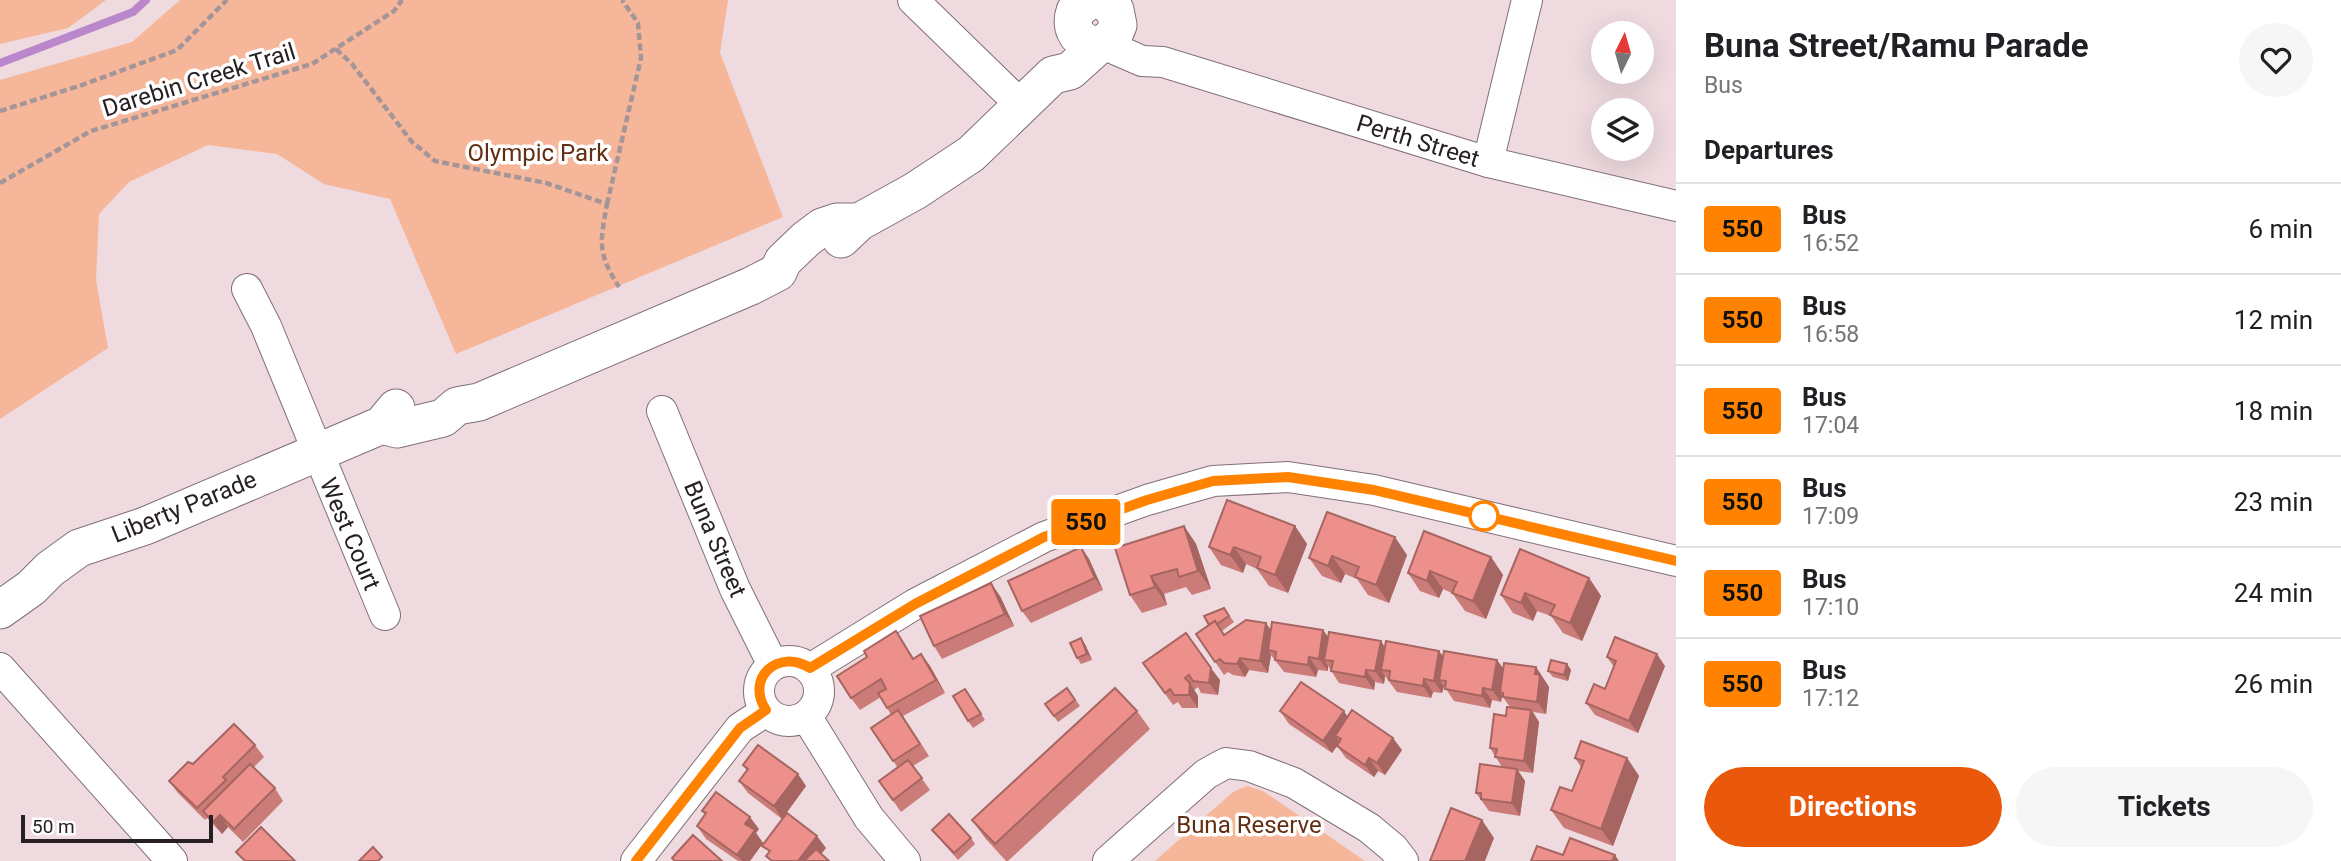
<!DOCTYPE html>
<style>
:root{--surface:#fff;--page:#f6f6f6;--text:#202124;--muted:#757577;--line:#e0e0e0;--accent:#ea580c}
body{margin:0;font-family:Roboto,sans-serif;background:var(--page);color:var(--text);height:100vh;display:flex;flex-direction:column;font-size:26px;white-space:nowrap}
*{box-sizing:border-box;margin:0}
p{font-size:23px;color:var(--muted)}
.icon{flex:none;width:38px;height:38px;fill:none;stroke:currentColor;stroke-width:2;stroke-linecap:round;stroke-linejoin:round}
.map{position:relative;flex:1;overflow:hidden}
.side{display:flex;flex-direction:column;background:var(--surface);width:665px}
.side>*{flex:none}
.badge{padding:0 14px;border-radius:5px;font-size:24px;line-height:46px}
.needle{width:46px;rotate:5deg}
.buttons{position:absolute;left:1591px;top:21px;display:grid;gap:14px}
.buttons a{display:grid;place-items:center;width:63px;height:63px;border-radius:50%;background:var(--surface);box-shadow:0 7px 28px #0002;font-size:35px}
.scale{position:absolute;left:21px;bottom:18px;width:192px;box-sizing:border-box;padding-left:7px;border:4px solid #272022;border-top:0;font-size:19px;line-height:24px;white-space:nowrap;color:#272022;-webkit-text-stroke:5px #fff;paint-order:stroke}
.map>.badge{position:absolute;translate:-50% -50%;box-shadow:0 0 0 4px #fff}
h2{padding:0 28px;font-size:26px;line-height:63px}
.round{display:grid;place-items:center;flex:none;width:74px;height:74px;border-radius:37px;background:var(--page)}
.summary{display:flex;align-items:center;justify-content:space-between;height:119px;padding:0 28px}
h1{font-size:33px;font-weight:700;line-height:52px}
.cta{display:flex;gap:14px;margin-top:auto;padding:14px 28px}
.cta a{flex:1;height:80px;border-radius:42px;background:var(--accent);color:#fff;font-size:28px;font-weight:700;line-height:80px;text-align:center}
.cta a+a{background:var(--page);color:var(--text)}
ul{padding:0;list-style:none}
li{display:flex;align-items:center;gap:21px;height:91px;padding:0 28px;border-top:2px solid var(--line)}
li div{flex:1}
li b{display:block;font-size:26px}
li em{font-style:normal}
li .badge{min-width:77px;font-weight:700;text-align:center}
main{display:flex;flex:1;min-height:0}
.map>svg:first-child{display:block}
.green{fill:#f6b699}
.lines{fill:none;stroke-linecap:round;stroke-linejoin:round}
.stream{stroke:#ba87cc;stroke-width:8}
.minor-casing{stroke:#817074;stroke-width:32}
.tertiary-casing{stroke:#817074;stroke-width:39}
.path{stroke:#a49599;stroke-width:4.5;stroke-dasharray:7 3.5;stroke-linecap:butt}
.minor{stroke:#fff;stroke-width:30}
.tertiary{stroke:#fff;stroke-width:37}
.wall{fill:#cc7c78}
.shaded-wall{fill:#a66561}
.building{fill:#ed908b;stroke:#a66561;stroke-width:2}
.line-casing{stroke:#fff;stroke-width:16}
.line{stroke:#ff8200;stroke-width:10}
.stop-dot{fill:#fff;stroke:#ff8200;stroke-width:3.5}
.labels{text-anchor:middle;stroke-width:7;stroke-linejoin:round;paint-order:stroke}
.street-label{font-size:24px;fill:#272022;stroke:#fff}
.park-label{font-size:24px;fill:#632e12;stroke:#fff}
</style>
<main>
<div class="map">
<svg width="1676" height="861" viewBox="0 0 1676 861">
<rect width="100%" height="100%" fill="#eedadf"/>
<g class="green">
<path d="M 0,0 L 106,0 L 68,28 L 0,44 Z"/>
<path d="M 180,0 L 728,0 L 720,53 L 783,217 L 456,354 L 390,199 L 324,184 L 277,154 L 208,145 L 129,182 L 99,214 L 96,280 L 108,348 L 0,419 L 0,80 L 132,42 Z"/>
<path d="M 1247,786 L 1263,791 L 1365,861 L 1155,861 L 1233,792 Z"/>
</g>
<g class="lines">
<path class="stream" d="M 0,63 L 133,12 L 146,0"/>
<defs>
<g id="minor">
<path d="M 913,0 L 1023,107"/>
<path d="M 1103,44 L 1142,61 L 1163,62 L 1488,162 L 1676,206"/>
<path d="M 1488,162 L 1527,0"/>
<path d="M 247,289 L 266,326 L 385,615"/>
<path d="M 662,411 L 735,589 L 773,665"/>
<circle cx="789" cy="691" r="30"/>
<path d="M 0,668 L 172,861"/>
<path d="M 810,669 L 915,604 L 1044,537 L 1147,500 L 1213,481 L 1288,477 L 1374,490 L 1676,561"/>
<path d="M 806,716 L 869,818 L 905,861"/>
<path d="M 636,861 L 740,728 L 766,711"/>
<path d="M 1108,861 L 1206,774 L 1226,763 L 1249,766 L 1294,783 L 1369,828 L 1393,848 L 1403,861"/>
</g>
<g id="tertiary">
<path d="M 1090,0 L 1075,11 C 1064,44 1107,59 1118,25 L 1115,10 L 1102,0"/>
<path d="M 841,239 L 859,222 L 915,191 L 971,154 L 1053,75 L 1070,71 L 1100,44"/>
<path d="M 382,425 L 397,429 L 443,418 L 457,406 L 479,402 L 751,286 L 778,272 L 783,261 L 806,239 L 822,227 L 837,222 L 859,222"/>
<path d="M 0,610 L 31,588 L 50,569 L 79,548 L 145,526 L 382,425 L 396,408"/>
</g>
</defs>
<use href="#minor" class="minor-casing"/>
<use href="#tertiary" class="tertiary-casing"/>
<g class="path">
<path d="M 336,49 L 352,64 L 412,142 L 435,161 L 546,183 L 607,204 C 600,243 597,252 619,287"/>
<path d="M 0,111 L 82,85 L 177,50 L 227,0"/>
<path d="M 0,183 L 91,131 L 312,64 L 394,11 L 402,0"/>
<path d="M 607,204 L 641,58 L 638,23 L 622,0"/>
</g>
<use href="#minor" class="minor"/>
<use href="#tertiary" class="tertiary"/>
</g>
<g class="wall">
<path d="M 1327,512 L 1407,555 L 1389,603 L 1368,595 L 1357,579 L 1345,574 L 1341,583 L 1322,576 L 1309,558 Z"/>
<path d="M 1184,526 L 1196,544 L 1211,589 L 1192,595 L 1186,587 L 1164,594 L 1167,605 L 1142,613 L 1130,595 Z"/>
<path d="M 1295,526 L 1307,544 L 1288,593 L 1269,586 L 1257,569 L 1246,564 L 1243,573 L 1221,565 L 1209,547 Z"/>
<path d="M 1081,547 L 1089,559 L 1103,590 L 1031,623 L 1022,611 Z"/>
<path d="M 1491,557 L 1503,575 L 1486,619 L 1465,611 L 1452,593 L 1443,589 L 1439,598 L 1420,591 L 1408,573 Z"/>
<path d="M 1589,578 L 1601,596 L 1582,641 L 1563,633 L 1551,616 L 1537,611 L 1533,621 L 1513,613 L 1501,595 Z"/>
<path d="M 1000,596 L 1014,626 L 942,659 L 934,646 Z"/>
<path d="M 1224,608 L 1234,622 L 1222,631 L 1224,635 L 1266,623 L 1271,630 L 1323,630 L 1328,637 L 1381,641 L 1385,648 L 1439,651 L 1443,657 L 1503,668 L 1536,667 L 1549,687 L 1546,714 L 1533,712 L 1539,722 L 1533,773 L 1518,771 L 1525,781 L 1520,816 L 1489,811 L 1476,793 L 1502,767 L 1490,748 L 1510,707 L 1502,696 L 1501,702 L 1492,700 L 1490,708 L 1454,701 L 1444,686 L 1442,693 L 1433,692 L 1431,698 L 1397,692 L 1385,676 L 1384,684 L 1375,682 L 1374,690 L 1339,683 L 1328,666 L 1328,671 L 1318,670 L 1316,677 L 1284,672 L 1271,655 L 1268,673 L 1249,670 L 1245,677 L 1233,675 L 1228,672 L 1224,675 L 1196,634 L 1209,625 Z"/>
<path d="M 904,643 L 914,659 L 921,654 L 930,666 L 945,693 L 903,716 L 929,756 L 913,766 L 930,790 L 901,812 L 879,781 L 898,768 L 871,728 L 891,715 L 881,697 L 860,710 L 851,698 Z"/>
<path d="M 1085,644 L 1092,660 L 1081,664 L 1077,658 Z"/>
<path d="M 1607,657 L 1665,666 L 1638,733 L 1595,715 L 1586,703 L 1605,689 L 1614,667 Z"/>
<path d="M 1143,663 L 1220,680 L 1218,695 L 1201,693 L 1198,687 L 1194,690 L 1198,696 L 1198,708 L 1182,708 L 1178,702 L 1173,705 Z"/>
<path d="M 1567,664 L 1571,670 L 1568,681 L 1553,677 L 1548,671 Z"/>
<path d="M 1067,688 L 1080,706 L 1058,722 L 1045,704 Z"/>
<path d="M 965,689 L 985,720 L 973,728 L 968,721 Z"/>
<path d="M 1137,711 L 1150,729 L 1008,861 L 1006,861 L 985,838 L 972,820 Z"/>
<path d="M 1280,711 L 1348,717 L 1402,750 L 1385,775 L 1378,771 L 1374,777 L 1346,758 L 1337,746 L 1339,743 L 1332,753 L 1289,724 Z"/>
<path d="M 255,745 L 264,757 L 253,768 L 275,788 L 283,801 L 243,842 L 228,827 L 222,834 L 207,818 L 205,820 L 178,793 L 169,781 L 193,764 Z"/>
<path d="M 1575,758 L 1627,758 L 1639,776 L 1613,846 L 1564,828 L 1551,810 L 1572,791 L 1581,767 Z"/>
<path d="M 743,765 L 806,786 L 782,819 L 748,793 L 739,781 L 747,771 Z"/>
<path d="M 702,811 L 759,829 L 756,833 L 763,843 L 750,861 L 738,861 L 706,839 L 697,826 L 705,815 Z"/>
<path d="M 932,830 L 971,838 L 975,844 L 958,860 Z"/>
</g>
<g class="shaded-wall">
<path d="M 1184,526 L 1196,544 L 1211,589 L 1198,571 Z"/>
<path d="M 1295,526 L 1307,544 L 1288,593 L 1275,575 Z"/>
<path d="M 1395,537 L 1407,555 L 1389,603 L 1376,585 Z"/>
<path d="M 1081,547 L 1089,559 L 1103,590 L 1095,578 Z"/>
<path d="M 1234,547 L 1246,564 L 1243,573 L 1230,555 Z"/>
<path d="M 1332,556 L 1345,574 L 1341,583 L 1328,566 Z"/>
<path d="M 1491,557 L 1503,575 L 1486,619 L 1473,601 Z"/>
<path d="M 1430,571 L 1443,589 L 1439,598 L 1427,581 Z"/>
<path d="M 1151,576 L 1164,594 L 1167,605 L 1155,587 Z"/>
<path d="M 1589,578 L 1601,596 L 1582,641 L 1570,623 Z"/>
<path d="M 991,583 L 1000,596 L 1014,626 L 1005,614 Z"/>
<path d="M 1525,593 L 1537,611 L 1533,621 L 1521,603 Z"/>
<path d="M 1266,623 L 1274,635 L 1268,650 L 1271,655 L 1268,673 L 1260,661 Z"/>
<path d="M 1323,630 L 1332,643 L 1324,660 L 1328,666 L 1328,671 L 1319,659 Z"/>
<path d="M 1081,638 L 1085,644 L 1092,660 L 1087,654 Z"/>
<path d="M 1381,641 L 1389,654 L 1381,670 L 1385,676 L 1384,684 L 1375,671 Z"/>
<path d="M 1439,651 L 1448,663 L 1439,680 L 1444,686 L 1442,693 L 1434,681 Z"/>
<path d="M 921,654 L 930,666 L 945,693 L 936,680 Z"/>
<path d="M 1657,654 L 1665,666 L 1638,733 L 1629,721 Z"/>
<path d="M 1309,657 L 1318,670 L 1316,677 L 1308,665 Z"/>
<path d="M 1240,658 L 1249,670 L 1245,677 L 1237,664 Z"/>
<path d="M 1497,660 L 1506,672 L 1500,692 L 1502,696 L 1501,702 L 1492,690 Z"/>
<path d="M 1567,664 L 1571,670 L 1568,681 L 1564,675 Z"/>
<path d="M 1536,667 L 1549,687 L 1546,714 L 1537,702 L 1535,674 Z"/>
<path d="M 1211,668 L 1220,680 L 1218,695 L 1209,683 Z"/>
<path d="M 1366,670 L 1375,682 L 1374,690 L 1365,677 Z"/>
<path d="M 1424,679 L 1433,692 L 1431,698 L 1423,686 Z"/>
<path d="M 1190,683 L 1198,696 L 1198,708 L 1189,695 Z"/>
<path d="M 1483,688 L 1492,700 L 1490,708 L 1482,696 Z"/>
<path d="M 1531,710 L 1539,722 L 1533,773 L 1524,761 Z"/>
<path d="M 1344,711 L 1352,724 L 1335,736 L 1340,742 L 1332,753 L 1323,741 Z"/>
<path d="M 1393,738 L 1402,750 L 1385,775 L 1377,763 Z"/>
<path d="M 1369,758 L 1378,771 L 1374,777 L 1365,765 Z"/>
<path d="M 1627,758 L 1639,776 L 1613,846 L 1601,829 Z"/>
<path d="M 1517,769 L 1525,781 L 1520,816 L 1512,803 Z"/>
<path d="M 798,774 L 806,786 L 782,819 L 774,806 Z"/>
<path d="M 220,815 L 228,827 L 222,834 L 213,822 Z"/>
<path d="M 750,817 L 759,829 L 756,833 L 763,843 L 750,861 L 742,861 L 737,855 L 745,824 Z"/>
<path d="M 1482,820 L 1494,838 L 1485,861 L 1465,861 Z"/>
<path d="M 817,836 L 826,848 L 816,861 L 798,861 Z"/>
<path d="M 1615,855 L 1619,861 L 1612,861 Z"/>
</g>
<g class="building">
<path d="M 1227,500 L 1295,526 L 1275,575 L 1257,568 L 1261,557 L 1234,547 L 1230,555 L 1209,547 Z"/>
<path d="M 1327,512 L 1395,537 L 1376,585 L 1355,577 L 1359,567 L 1332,556 L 1328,566 L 1309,558 Z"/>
<path d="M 1184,526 L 1198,571 L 1179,577 L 1177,569 L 1151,576 L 1155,587 L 1130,595 L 1115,548 Z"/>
<path d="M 1424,531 L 1491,557 L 1473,601 L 1452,593 L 1457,582 L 1430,571 L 1427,581 L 1408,573 Z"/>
<path d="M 1081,547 L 1095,578 L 1022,611 L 1008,581 Z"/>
<path d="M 1520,549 L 1589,578 L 1570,623 L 1550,615 L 1555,605 L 1525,593 L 1521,603 L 1501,595 Z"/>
<path d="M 991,583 L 1005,614 L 934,646 L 920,616 Z"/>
<path d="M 1224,608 L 1229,616 L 1217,624 L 1215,621 L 1209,625 L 1204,616 Z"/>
<path d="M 1246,620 L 1266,623 L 1260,661 L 1240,658 L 1237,664 L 1224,663 L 1220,659 L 1215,662 L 1196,634 L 1215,621 L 1224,635 Z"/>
<path d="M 1272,622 L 1323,630 L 1319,659 L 1309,657 L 1308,665 L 1275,660 L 1276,652 L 1268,650 Z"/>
<path d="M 896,631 L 913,659 L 921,654 L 936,680 L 887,708 L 878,693 L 886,689 L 881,679 L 851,698 L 837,676 L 867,657 L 864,651 Z"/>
<path d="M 1329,632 L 1381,641 L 1375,671 L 1366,670 L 1365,677 L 1331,671 L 1333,661 L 1324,660 Z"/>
<path d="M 1186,633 L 1211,668 L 1209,683 L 1193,681 L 1189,675 L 1185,678 L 1190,683 L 1189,695 L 1174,695 L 1170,689 L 1165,693 L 1143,663 Z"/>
<path d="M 1615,637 L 1657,654 L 1629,721 L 1586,703 L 1594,684 L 1605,689 L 1616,661 L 1607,657 Z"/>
<path d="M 1081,638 L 1087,654 L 1077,658 L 1070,643 Z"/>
<path d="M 1386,641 L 1439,651 L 1434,681 L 1424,679 L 1423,686 L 1389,680 L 1390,671 L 1381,670 Z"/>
<path d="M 1444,651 L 1497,660 L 1492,690 L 1483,688 L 1482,696 L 1445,689 L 1446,681 L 1439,680 Z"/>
<path d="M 1551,660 L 1567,664 L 1564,675 L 1548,671 Z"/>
<path d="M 1504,663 L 1536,667 L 1535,674 L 1540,675 L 1537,702 L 1503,697 L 1503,693 L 1500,692 Z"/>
<path d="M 1301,682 L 1344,711 L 1323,741 L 1280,711 Z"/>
<path d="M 1067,688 L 1075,700 L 1054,716 L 1045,704 Z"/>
<path d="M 1115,688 L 1137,711 L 995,844 L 972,820 Z"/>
<path d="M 965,689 L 981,714 L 968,721 L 953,696 Z"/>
<path d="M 1507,707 L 1531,710 L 1524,761 L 1495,757 L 1497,749 L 1490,748 L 1494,714 L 1506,716 Z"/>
<path d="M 898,710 L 920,744 L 893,761 L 871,728 Z"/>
<path d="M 1352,710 L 1393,738 L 1377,763 L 1369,758 L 1365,765 L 1337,746 L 1341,739 L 1335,736 Z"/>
<path d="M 234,724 L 255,745 L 223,777 L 226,780 L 197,808 L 169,781 L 188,762 L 193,764 Z"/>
<path d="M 1581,741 L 1627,758 L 1601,829 L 1551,810 L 1560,787 L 1572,791 L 1584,761 L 1575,758 Z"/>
<path d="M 758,745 L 798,774 L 774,806 L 739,781 L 748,769 L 743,765 Z"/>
<path d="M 908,760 L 922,778 L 893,800 L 879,781 Z"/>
<path d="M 250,764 L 275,788 L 234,829 L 220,815 L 213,822 L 203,811 Z"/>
<path d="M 1480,764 L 1517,769 L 1512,803 L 1481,799 L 1481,793 L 1476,793 Z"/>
<path d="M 716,792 L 750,817 L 745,824 L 755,830 L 737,855 L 697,826 L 706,813 L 702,811 Z"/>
<path d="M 1451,808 L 1482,820 L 1465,861 L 1430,861 Z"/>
<path d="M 787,813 L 817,836 L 798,861 L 772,861 L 766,856 L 770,851 L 762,846 Z"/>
<path d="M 949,814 L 971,838 L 954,853 L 932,830 Z"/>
<path d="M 261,827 L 295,861 L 245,861 L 236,852 Z"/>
<path d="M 693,835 L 722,861 L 675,861 L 672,858 Z"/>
<path d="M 1570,838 L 1615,855 L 1612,861 L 1531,861 L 1537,846 L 1563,855 Z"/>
<path d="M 373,847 L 382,857 L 378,861 L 359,861 Z"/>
<path d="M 816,849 L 829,861 L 804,861 Z"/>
</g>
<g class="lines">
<defs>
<path id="line" d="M 636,861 L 740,728 L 766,710 C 745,678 778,648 810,668 L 915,604 L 1044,537 L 1147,500 L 1213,481 L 1288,477 L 1374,490 L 1676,561"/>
</defs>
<use href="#line" class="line-casing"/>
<use href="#line" class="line"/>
</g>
<circle class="stop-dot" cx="1484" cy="516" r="14"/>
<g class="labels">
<g class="street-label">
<text transform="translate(199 80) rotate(-17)" y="8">Darebin Creek Trail</text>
<text transform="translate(1418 141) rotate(17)" y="8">Perth Street</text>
<text transform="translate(184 507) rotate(-22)" y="8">Liberty Parade</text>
<text transform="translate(350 534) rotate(67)" y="8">West Court</text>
<text transform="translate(715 539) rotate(67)" y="8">Buna Street</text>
</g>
<g class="park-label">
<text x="538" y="161">Olympic Park</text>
<text x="1249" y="833">Buna Reserve</text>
</g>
</g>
</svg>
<div class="buttons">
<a><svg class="needle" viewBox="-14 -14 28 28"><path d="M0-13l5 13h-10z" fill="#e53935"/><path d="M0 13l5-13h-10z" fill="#757577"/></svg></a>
<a><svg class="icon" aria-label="layers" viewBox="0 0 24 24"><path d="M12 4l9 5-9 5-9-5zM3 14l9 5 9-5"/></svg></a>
</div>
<div class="scale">50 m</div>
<b class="badge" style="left:1086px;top:522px;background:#ff8200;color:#111">550</b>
</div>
<section class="side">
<div class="summary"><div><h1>Buna Street/Ramu Parade</h1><p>Bus</p></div><a class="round"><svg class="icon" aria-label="heart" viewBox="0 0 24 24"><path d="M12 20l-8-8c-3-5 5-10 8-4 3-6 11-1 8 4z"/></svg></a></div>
<h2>Departures</h2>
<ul>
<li><span class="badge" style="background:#ff8200;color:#111">550</span><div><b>Bus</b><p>16:52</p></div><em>6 min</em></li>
<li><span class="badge" style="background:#ff8200;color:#111">550</span><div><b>Bus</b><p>16:58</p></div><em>12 min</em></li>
<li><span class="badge" style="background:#ff8200;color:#111">550</span><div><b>Bus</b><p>17:04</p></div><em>18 min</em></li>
<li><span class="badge" style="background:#ff8200;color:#111">550</span><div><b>Bus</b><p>17:09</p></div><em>23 min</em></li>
<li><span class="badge" style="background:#ff8200;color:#111">550</span><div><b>Bus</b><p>17:10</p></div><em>24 min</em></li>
<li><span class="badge" style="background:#ff8200;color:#111">550</span><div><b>Bus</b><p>17:12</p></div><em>26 min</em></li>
</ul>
<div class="cta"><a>Directions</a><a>Tickets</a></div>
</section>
</main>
